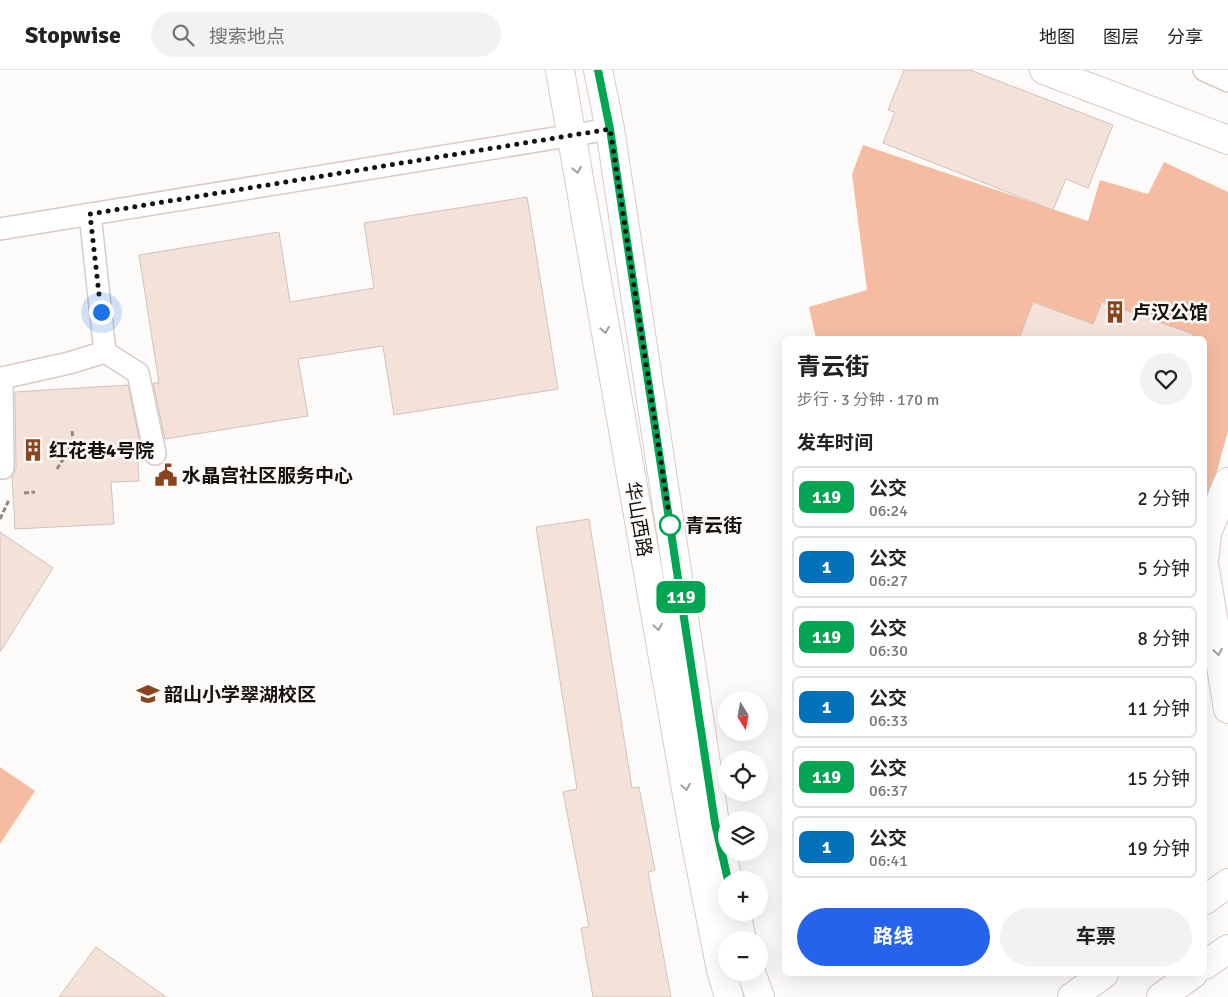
<!DOCTYPE html>
<html lang="zh">
<meta charset="utf-8">
<style>
:root{--surface:#fff;--page:#f2f2f2;--text:#222;--muted:#767676;--line:#e0e0e0;--accent:#2563eb}
body{margin:0;font-family:Signika,"Noto Sans SC",sans-serif;background:var(--page);color:var(--text);height:100vh;display:flex;flex-direction:column;font-size:19px;white-space:nowrap}
*{box-sizing:border-box;margin:0}
p{font-size:16px;color:var(--muted)}
.icon{flex:none;width:28px;height:28px;fill:none;stroke:currentColor;stroke-width:2;stroke-linecap:round;stroke-linejoin:round}
.map{position:relative;flex:1;overflow:hidden}
.side{position:absolute;left:782px;top:266px;width:425px;height:640px;display:flex;flex-direction:column;background:var(--surface);border-radius:8px;box-shadow:0 5px 20px #0002}
.side>*{flex:none}
.badge{padding:0 10px;border-radius:8px;font-size:18px;line-height:32px}
.needle{width:32px;rotate:169deg}
.controls{position:absolute;left:718px;top:621px;display:grid;gap:10px}
.controls a{display:grid;place-items:center;width:50px;height:50px;border-radius:50%;background:var(--surface);box-shadow:0 5px 20px #0002;font-size:25px}
.you{position:absolute;width:25px;height:25px;margin:-12px;border:4px solid #fff;border-radius:50%;background:#1a73e8;box-shadow:0 0 0 8px #1a73e833}
.map>.badge{position:absolute;translate:-50% -50%;box-shadow:0 0 0 2px #fff}
h2{padding:0 15px;font-size:19px;line-height:45px}
.round{display:grid;place-items:center;flex:none;width:52px;height:52px;border-radius:26px;background:var(--page)}
.overview{display:flex;align-items:center;justify-content:space-between;height:85px;padding:0 15px}
h1{font-size:24px;font-weight:700;line-height:38px}
.cta{display:flex;gap:10px;margin-top:auto;padding:10px 15px}
.cta a{flex:1;height:58px;border-radius:30px;background:var(--accent);color:#fff;font-size:20px;font-weight:700;line-height:58px;text-align:center}
.cta a+a{background:var(--page);color:var(--text)}
ul{padding:0;list-style:none}
li{display:flex;align-items:center;gap:15px;height:62px;margin:0 10px 8px;padding:0 5px;border:2px solid var(--line);border-radius:8px}
li div{flex:1}
li b{display:block;font-size:19px}
li em{font-style:normal}
li .badge{min-width:55px;font-weight:700;text-align:center}
header{display:flex;align-items:center;gap:30px;box-sizing:border-box;height:70px;padding:0 25px;background:var(--surface);border-bottom:1px solid var(--line)}
header strong{font-size:24px}
nav{display:flex;gap:28px;margin-inline-start:auto;font-size:18px}
.search{width:350px;height:45px;background:var(--page);display:flex;align-items:center;gap:12px;box-sizing:border-box;padding:0 18px;border-radius:28px;color:var(--muted);font-size:19px}
.map>svg:first-child{display:block}
.green{fill:#f5bca1}
.building{fill:#f4e2d9;stroke:#cfc2bc}
.lines{fill:none;stroke-linecap:round;stroke-linejoin:round}
.lane-casing{stroke:#d8cbc5;stroke-width:24}
.street-casing{stroke:#d8cbc5;stroke-width:30}
.secondary-casing{stroke:#d8cbc5;stroke-width:30}
.path{stroke:#8c8986;stroke-width:3;stroke-dasharray:5 2.5;stroke-linecap:butt}
.lane{stroke:#fff;stroke-width:21}
.street{stroke:#fff;stroke-width:28}
.secondary{stroke:#fff;stroke-width:28}
.oneway{stroke:#a1a09f}
.line-casing{stroke:#fff;stroke-width:11}
.line{stroke:#00a651;stroke-width:8}
.walk{stroke:#15110e;stroke-width:5;stroke-dasharray:0 9}
.stop-dot{fill:#fff;stroke:#00a651;stroke-width:2.5}
.labels{text-anchor:middle;stroke-width:5;stroke-linejoin:round;paint-order:stroke}
.poi-label{font-size:19px;font-weight:bold;fill:#15110e;stroke:#fdfbf9;text-anchor:start}
.street-label{font-size:19px;fill:#15110e;stroke:#fdfbf9}
.stop-label{font-size:19px;font-weight:bold;fill:#15110e;stroke:#fdfbf9;text-anchor:start}
</style>
<header>
<strong>Stopwise</strong>
<div class="search"><svg class="icon" aria-label="search" viewBox="0 0 24 24"><circle cx="10" cy="10" r="6"/><path d="M15 15l6 6"/></svg>搜索地点</div>
<nav><a>地图</a><a>图层</a><a>分享</a></nav>
</header>
<div class="map">
<svg width="1228" height="927" viewBox="0 0 1228 927">
<rect width="100%" height="100%" fill="#fdfbf9"/>
<g class="green">
<path d="M 863,75 L 1088,151 L 1100,110 L 1148,124 L 1164,92 L 1228,122 L 1228,361 L 1205,445 L 1205,269 L 816,269 L 809,237 L 867,220 L 852,104 Z"/>
<path d="M 0,697 L 35,721 L 0,774 Z"/>
</g>
<g class="building">
<path d="M 904,0 L 970,0 L 1113,55 L 1088,118 L 1066,109 L 1053,140 L 883,73 L 895,42 L 888,40 Z"/>
<path d="M 527,127 L 558,319 L 394,345 L 383,276 L 298,289 L 308,346 L 165,369 L 153,313 L 159,313 L 139,185 L 279,162 L 290,232 L 374,218 L 364,153 Z"/>
<path d="M 1033,232 L 1093,254 L 1102,232 L 1193,264 L 1192,269 L 1019,269 Z"/>
<path d="M 128,315 L 140,373 L 137,374 L 139,411 L 111,412 L 114,454 L 15,459 L 12,406 L 16,398 L 15,322 Z"/>
<path d="M 589,449 L 632,718 L 639,717 L 655,800 L 648,802 L 671,927 L 593,927 L 581,858 L 589,857 L 563,722 L 577,719 L 536,457 Z"/>
<path d="M 0,462 L 53,498 L 0,582 Z"/>
<path d="M 96,877 L 166,927 L 59,927 Z"/>
</g>
<g class="lines">
<defs>
<g id="lane">
<path d="M 1204,0 L 1228,11"/>
<path d="M 0,159 L 610,59"/>
<path d="M 105,282 L 138,303 L 155,384"/>
<path d="M 3,398 L 2,308 L 69,293 L 105,282 L 90,144"/>
</g>
<path id="street" d="M 1044,0 L 1228,70"/>
<g id="secondary">
<path d="M 560,0 L 693,759 L 721,900 L 729,927"/>
<path d="M 598,0 L 610,59 L 715,753 L 728,810"/>
<path d="M 1205,485 L 1207,463 L 1228,412"/>
<path d="M 1205,499 L 1228,639"/>
<path d="M 1205,830 L 1228,813"/>
<path d="M 736,842 L 742,870"/>
<path d="M 1205,895 L 1228,879"/>
<path d="M 751,902 L 760,927"/>
<path d="M 1072,927 L 1104,904"/>
<path d="M 1161,927 L 1193,904"/>
</g>
</defs>
<use href="#lane" class="lane-casing"/>
<use href="#street" class="street-casing"/>
<use href="#secondary" class="secondary-casing"/>
<g class="path">
<path d="M 57,399 L 73,373 L 72,359"/>
<path d="M 24,423 L 35,422"/>
<path d="M 0,449 L 9,430"/>
</g>
<use href="#lane" class="lane"/>
<use href="#street" class="street"/>
<use href="#secondary" class="secondary"/>
</g>
<defs><path id="oneway-chevron" d="M-2-3.5L2.5 0L-2 3.5" fill="none" stroke-width="1.6" stroke-linecap="round" stroke-linejoin="round" transform="scale(1.25)"/></defs>
<g class="oneway">
<use href="#oneway-chevron" transform="translate(577 100) rotate(80)"/>
<use href="#oneway-chevron" transform="translate(605 260) rotate(80)"/>
<use href="#oneway-chevron" transform="translate(658 557) rotate(80)"/>
<use href="#oneway-chevron" transform="translate(1218 582) rotate(80)"/>
<use href="#oneway-chevron" transform="translate(686 717) rotate(80)"/>
</g>
<g class="lines">
<defs>
<path id="line" d="M 598,0 L 610,59 L 715,753 L 728,810"/>
</defs>
<use href="#line" class="line-casing"/>
<use href="#line" class="line"/>
<path class="walk" d="M 101,242 L 90,144 L 610,59 L 672,464 L 670,455"/>
</g>
<defs>
<symbol id="building-bare" viewBox="-9 -9 18 18"><path d="M-4-6H4V6H1V3H-1V6H-4ZM-2.5-4.3h1.7v1.8h-1.7ZM.8-4.3h1.7v1.8H.8ZM-2.5-1h1.7V.8h-1.7ZM.8-1h1.7V.8H.8Z" fill="#8b451e" stroke="#fdfbf9" stroke-width="2.5" paint-order="stroke"/></symbol>
<symbol id="civic-bare" viewBox="-9 -9 18 18"><path d="M-.6-6.5H3V-4.5H.6V-3L4-1V1h2V6H-6V1h2V-1L-.6-3ZM-1.2 2.5V6h2.4V2.5Z" fill="#8b451e" stroke="#fdfbf9" stroke-width="2.5" paint-order="stroke"/></symbol>
<symbol id="school-bare" viewBox="-9 -9 18 18"><path d="M0-5L7-2L0 1L-7-2ZM-4 1L0 2.5L4 1V4Q0 6-4 4Z" fill="#8b451e" stroke="#fdfbf9" stroke-width="2.5" paint-order="stroke"/></symbol>
</defs>
<g fill-rule="evenodd">
<use href="#building-bare" x="1099" y="226" width="32" height="32"/>
<use href="#building-bare" x="17" y="364" width="32" height="32"/>
<use href="#civic-bare" x="150" y="389" width="32" height="32"/>
<use href="#school-bare" x="132" y="608" width="32" height="32"/>
</g>
<circle class="stop-dot" cx="670" cy="455" r="10"/>
<g class="labels">
<g class="poi-label">
<text x="1132" y="249">卢汉公馆</text>
<text x="49" y="387">红花巷4号院</text>
<text x="182" y="412">水晶宫社区服务中心</text>
<text x="164" y="631">韶山小学翠湖校区</text>
</g>
<g class="street-label">
<text transform="translate(639 449) rotate(80)" y="7">华山西路</text>
</g>
<g class="stop-label">
<text x="685" y="462">青云街</text>
</g>
</g>
</svg>
<div class="controls">
<a><svg class="needle" viewBox="-14 -14 28 28"><path d="M0-13l5 13h-10z" fill="#e53935"/><path d="M0 13l5-13h-10z" fill="#767676"/></svg></a>
<a><svg class="icon" aria-label="locate" viewBox="0 0 24 24"><circle cx="12" cy="12" r="6"/><path d="M12 2v4M12 18v4M2 12h4M18 12h4"/></svg></a>
<a><svg class="icon" aria-label="layers" viewBox="0 0 24 24"><path d="M12 4l9 5-9 5-9-5zM3 14l9 5 9-5"/></svg></a>
<a>+</a>
<a>−</a>
</div>
<div class="you" style="left:101px;top:242px"></div>
<b class="badge" style="left:681px;top:527px;background:#00a651;color:#fff">119</b>
<section class="side">
<div class="overview"><div><h1>青云街</h1><p>步行 · 3 分钟 · 170 m</p></div><a class="round"><svg class="icon" aria-label="heart" viewBox="0 0 24 24"><path d="M12 20l-8-8c-3-5 5-10 8-4 3-6 11-1 8 4z"/></svg></a></div>
<h2>发车时间</h2>
<ul>
<li><span class="badge" style="background:#00a651;color:#fff">119</span><div><b>公交</b><p>06:24</p></div><em>2 分钟</em></li>
<li><span class="badge" style="background:#0072bc;color:#fff">1</span><div><b>公交</b><p>06:27</p></div><em>5 分钟</em></li>
<li><span class="badge" style="background:#00a651;color:#fff">119</span><div><b>公交</b><p>06:30</p></div><em>8 分钟</em></li>
<li><span class="badge" style="background:#0072bc;color:#fff">1</span><div><b>公交</b><p>06:33</p></div><em>11 分钟</em></li>
<li><span class="badge" style="background:#00a651;color:#fff">119</span><div><b>公交</b><p>06:37</p></div><em>15 分钟</em></li>
<li><span class="badge" style="background:#0072bc;color:#fff">1</span><div><b>公交</b><p>06:41</p></div><em>19 分钟</em></li>
</ul>
<div class="cta"><a>路线</a><a>车票</a></div>
</section>
</div>
